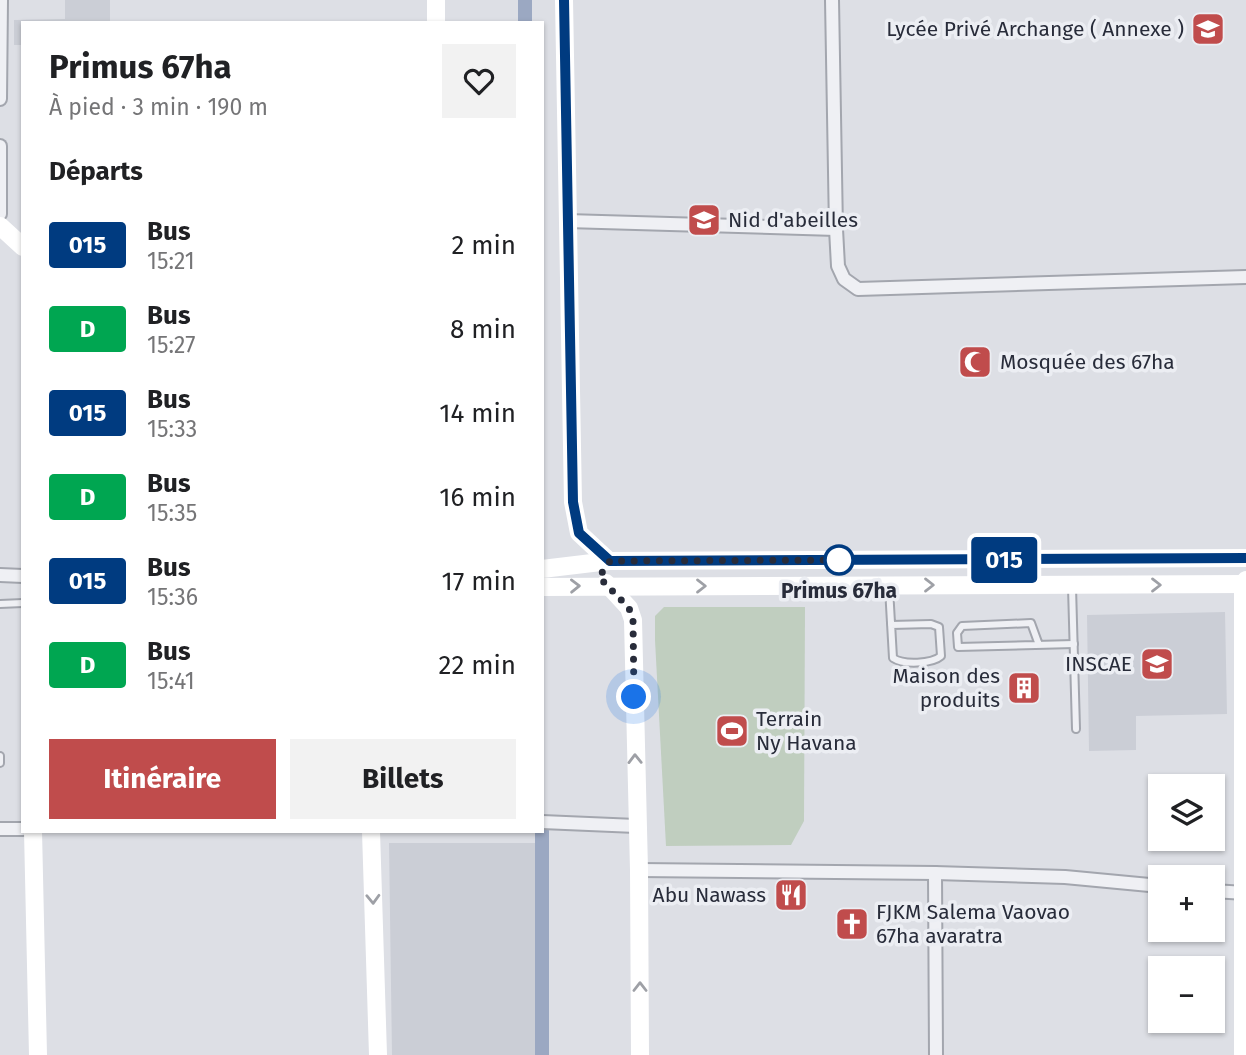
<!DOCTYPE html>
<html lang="fr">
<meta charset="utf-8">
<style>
:root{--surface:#fff;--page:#f2f2f2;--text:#202124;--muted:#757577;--accent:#c04c4c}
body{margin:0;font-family:"Fira Sans",sans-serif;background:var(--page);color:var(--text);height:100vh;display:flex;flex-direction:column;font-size:26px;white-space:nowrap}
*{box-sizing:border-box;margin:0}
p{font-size:23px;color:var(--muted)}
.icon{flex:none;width:38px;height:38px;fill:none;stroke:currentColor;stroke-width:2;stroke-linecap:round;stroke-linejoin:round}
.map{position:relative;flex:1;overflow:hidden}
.panel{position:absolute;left:21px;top:21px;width:523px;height:812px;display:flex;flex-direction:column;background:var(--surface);border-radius:0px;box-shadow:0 2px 5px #0004}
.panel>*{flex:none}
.badge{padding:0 14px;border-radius:5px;font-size:24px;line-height:46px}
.buttons{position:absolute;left:1148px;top:774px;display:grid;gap:14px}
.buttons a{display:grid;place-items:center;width:77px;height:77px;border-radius:0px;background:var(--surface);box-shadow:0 2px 5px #0004;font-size:35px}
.you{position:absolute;width:35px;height:35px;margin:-18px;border:5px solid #fff;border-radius:50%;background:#1a73e8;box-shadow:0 0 0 10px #1a73e833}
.map>.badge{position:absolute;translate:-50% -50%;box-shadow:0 0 0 4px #fff}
h2{padding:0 28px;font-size:26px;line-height:63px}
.round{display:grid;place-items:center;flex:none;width:74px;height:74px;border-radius:0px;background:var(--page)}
.head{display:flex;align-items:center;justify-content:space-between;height:119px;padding:0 28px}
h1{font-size:33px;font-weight:700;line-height:52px}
.action{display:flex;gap:14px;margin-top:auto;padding:14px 28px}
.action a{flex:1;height:80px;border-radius:0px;background:var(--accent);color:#fff;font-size:28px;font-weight:700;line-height:80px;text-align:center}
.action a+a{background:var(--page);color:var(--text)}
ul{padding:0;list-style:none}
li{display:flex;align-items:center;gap:21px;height:84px;padding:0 28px}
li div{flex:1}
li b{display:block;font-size:26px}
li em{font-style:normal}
li .badge{min-width:77px;font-weight:700;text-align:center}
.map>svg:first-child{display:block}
.built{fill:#cbced6}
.green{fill:#c0cebf}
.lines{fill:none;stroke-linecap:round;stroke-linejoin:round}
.canal{stroke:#9ba8c2;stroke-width:14}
.lane-casing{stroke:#a3a6ae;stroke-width:10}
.street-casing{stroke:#a3a6ae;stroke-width:16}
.lane{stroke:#eff0f4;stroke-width:6}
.street{stroke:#eff0f4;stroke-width:12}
.secondary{stroke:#fff;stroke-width:18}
.oneway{stroke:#9ea0a6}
.line-casing{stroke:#fff;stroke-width:16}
.line{stroke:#003b80;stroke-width:10}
.walk{stroke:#282c3a;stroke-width:7;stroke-dasharray:0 12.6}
.stop-dot{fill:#fff;stroke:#003b80;stroke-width:3.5}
.labels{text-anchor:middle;stroke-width:7;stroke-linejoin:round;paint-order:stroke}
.poi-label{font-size:21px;fill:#282c3a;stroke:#eceef3;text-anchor:end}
.stop-label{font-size:21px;font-weight:bold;fill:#282c3a;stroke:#eceef3}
</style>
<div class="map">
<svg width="1246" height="1055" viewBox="0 0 1246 1055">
<rect width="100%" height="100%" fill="#dddfe5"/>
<g class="built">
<path d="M 65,0 L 110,0 L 110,23 L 23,23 L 23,45 L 14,45 L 14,20 L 65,19 Z"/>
<path d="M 1225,612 L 1227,714 L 1136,716 L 1136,750 L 1089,751 L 1087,615 Z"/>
<path d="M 389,843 L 535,843 L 535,1055 L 392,1055 Z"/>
</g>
<path class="green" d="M 664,607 L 805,607 L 804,821 L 791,845 L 666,846 L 655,640 L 655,616 Z"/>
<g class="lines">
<g class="canal">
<path d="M 525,0 L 525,23"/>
<path d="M 542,1055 L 542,831"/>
</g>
<defs>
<g id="lane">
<path d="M 1072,587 L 1076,729"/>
<path d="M 889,588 L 893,658 C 903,665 932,664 941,656 L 939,627 L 931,624 L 891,625"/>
<path d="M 0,604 L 23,603"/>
<path d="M 1039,645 L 1031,623 L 962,626 L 957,633 L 958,647 L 1074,644"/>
<path d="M 0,756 L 0,763"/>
</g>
<g id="street">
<path d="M 832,0 L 836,229 L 838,266 L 844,279 L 858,289 L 1246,277"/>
<path d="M 0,99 L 1,0"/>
<path d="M 0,146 L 0,214"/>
<path d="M 567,221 L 836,229"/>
<path d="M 0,575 L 23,576"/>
<path d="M 542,822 L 636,826"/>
<path d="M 0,829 L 23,829"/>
<path d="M 639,870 L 935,873 L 1065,877 L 1160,886"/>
<path d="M 935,873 L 936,1055"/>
<path d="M 1213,891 L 1245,893"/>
</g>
</defs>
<use href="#lane" class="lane-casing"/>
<use href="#street" class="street-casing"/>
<use href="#lane" class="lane"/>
<use href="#street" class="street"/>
<g class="secondary">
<path d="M 436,0 L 436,23"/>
<path d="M 564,0 L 573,502 L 579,533 L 609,561"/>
<path d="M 0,226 L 23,247"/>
<path d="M 542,569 L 609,561 L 1246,558"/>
<path d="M 606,583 L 629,608 L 633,620 L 639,870 L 640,1055"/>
<path d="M 542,587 L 1246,584"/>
<path d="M 33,831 L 38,1055"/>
<path d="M 371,831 L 378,1055"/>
<path d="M 1243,1055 L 1243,585 L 1246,580"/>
</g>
</g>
<defs><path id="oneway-chevron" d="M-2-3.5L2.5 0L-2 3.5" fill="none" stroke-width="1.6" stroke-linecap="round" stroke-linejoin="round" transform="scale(1.75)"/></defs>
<g class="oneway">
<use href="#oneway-chevron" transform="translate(929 585)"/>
<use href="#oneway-chevron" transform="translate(1156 585)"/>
<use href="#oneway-chevron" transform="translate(575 586) rotate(-1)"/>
<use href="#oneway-chevron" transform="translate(701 586)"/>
<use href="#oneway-chevron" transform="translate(635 759) rotate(-91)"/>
<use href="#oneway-chevron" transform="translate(373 899) rotate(88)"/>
<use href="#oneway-chevron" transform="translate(640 987) rotate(-90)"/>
</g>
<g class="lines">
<defs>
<path id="line" d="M 564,0 L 573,502 L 579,533 L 610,561 L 1246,558"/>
</defs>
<use href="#line" class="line-casing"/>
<use href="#line" class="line"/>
<path class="walk" d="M 634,697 L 633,620 L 629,608 L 599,577 L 610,561 L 847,560 L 839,560"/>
</g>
<defs>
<symbol id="school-square" viewBox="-11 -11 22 22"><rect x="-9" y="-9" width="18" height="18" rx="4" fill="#c04c4c" stroke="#eceef3"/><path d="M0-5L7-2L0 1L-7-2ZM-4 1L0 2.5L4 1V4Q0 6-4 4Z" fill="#fff"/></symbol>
<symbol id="mosque-square" viewBox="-11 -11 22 22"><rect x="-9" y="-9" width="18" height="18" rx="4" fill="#c04c4c" stroke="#eceef3"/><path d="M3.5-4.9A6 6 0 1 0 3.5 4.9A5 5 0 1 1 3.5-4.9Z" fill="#fff"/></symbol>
<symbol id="university-square" viewBox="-11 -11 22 22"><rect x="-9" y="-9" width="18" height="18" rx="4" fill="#c04c4c" stroke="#eceef3"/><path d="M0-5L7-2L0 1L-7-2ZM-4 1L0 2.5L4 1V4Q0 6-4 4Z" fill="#fff"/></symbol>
<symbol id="building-square" viewBox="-11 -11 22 22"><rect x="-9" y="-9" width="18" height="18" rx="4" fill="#c04c4c" stroke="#eceef3"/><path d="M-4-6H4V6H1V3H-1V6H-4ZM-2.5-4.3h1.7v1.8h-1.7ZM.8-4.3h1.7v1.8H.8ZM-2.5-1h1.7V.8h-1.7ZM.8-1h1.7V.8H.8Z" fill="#fff"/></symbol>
<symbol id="stadium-square" viewBox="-11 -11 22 22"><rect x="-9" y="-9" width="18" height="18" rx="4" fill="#c04c4c" stroke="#eceef3"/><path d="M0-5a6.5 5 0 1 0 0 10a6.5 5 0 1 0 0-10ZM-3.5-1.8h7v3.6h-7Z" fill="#fff"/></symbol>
<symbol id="restaurant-square" viewBox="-11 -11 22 22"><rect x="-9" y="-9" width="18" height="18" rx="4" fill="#c04c4c" stroke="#eceef3"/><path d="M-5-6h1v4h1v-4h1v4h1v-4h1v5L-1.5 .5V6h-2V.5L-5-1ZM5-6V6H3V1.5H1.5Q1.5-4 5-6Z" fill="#fff"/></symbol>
<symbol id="church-square" viewBox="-11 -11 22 22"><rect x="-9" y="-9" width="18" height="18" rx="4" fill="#c04c4c" stroke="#eceef3"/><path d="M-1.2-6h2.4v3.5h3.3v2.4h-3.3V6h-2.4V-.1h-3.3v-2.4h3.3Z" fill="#fff"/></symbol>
</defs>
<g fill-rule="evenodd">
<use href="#school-square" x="1189" y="10" width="38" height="38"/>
<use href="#school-square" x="685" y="201" width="38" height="38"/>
<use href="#mosque-square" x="956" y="343" width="38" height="38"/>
<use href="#university-square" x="1138" y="645" width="38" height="38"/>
<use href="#building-square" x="1005" y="669" width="38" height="38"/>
<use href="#stadium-square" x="713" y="712" width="38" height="38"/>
<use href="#restaurant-square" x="772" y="876" width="38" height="38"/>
<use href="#church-square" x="833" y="905" width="38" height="38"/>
</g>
<circle class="stop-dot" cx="839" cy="560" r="14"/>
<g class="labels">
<g class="poi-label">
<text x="1184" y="36">Lycée Privé Archange ( Annexe )</text>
<text x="728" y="227" text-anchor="start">Nid d'abeilles</text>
<text x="1000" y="369" text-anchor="start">Mosquée des 67ha</text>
<text x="1132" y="671">INSCAE</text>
<text x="1000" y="683">Maison des<tspan x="1000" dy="24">produits</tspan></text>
<text x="756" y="726" text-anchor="start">Terrain<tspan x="756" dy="24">Ny Havana</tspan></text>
<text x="766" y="902">Abu Nawass</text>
<text x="876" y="919" text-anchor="start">FJKM Salema Vaovao<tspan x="876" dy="24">67ha avaratra</tspan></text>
</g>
<g class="stop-label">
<text x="839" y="598">Primus 67ha</text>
</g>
</g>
</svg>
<div class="buttons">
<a><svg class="icon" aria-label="layers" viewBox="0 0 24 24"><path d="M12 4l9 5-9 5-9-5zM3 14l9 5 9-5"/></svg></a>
<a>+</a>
<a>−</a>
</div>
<div class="you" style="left:634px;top:697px"></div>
<b class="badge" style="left:1004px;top:560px;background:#003b80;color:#fff">015</b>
<section class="panel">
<div class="head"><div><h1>Primus 67ha</h1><p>À pied · 3 min · 190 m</p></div><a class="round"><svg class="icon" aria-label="heart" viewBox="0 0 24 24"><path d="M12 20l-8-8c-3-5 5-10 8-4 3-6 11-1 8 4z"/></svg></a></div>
<h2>Départs</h2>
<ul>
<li><span class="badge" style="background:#003b80;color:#fff">015</span><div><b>Bus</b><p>15:21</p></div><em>2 min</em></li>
<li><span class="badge" style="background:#00a651;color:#fff">D</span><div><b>Bus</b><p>15:27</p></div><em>8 min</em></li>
<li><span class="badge" style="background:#003b80;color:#fff">015</span><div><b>Bus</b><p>15:33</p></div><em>14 min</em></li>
<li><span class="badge" style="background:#00a651;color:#fff">D</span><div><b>Bus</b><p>15:35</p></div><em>16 min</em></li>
<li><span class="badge" style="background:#003b80;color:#fff">015</span><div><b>Bus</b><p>15:36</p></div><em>17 min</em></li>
<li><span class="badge" style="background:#00a651;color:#fff">D</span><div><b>Bus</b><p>15:41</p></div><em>22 min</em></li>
</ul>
<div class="action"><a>Itinéraire</a><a>Billets</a></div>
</section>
</div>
